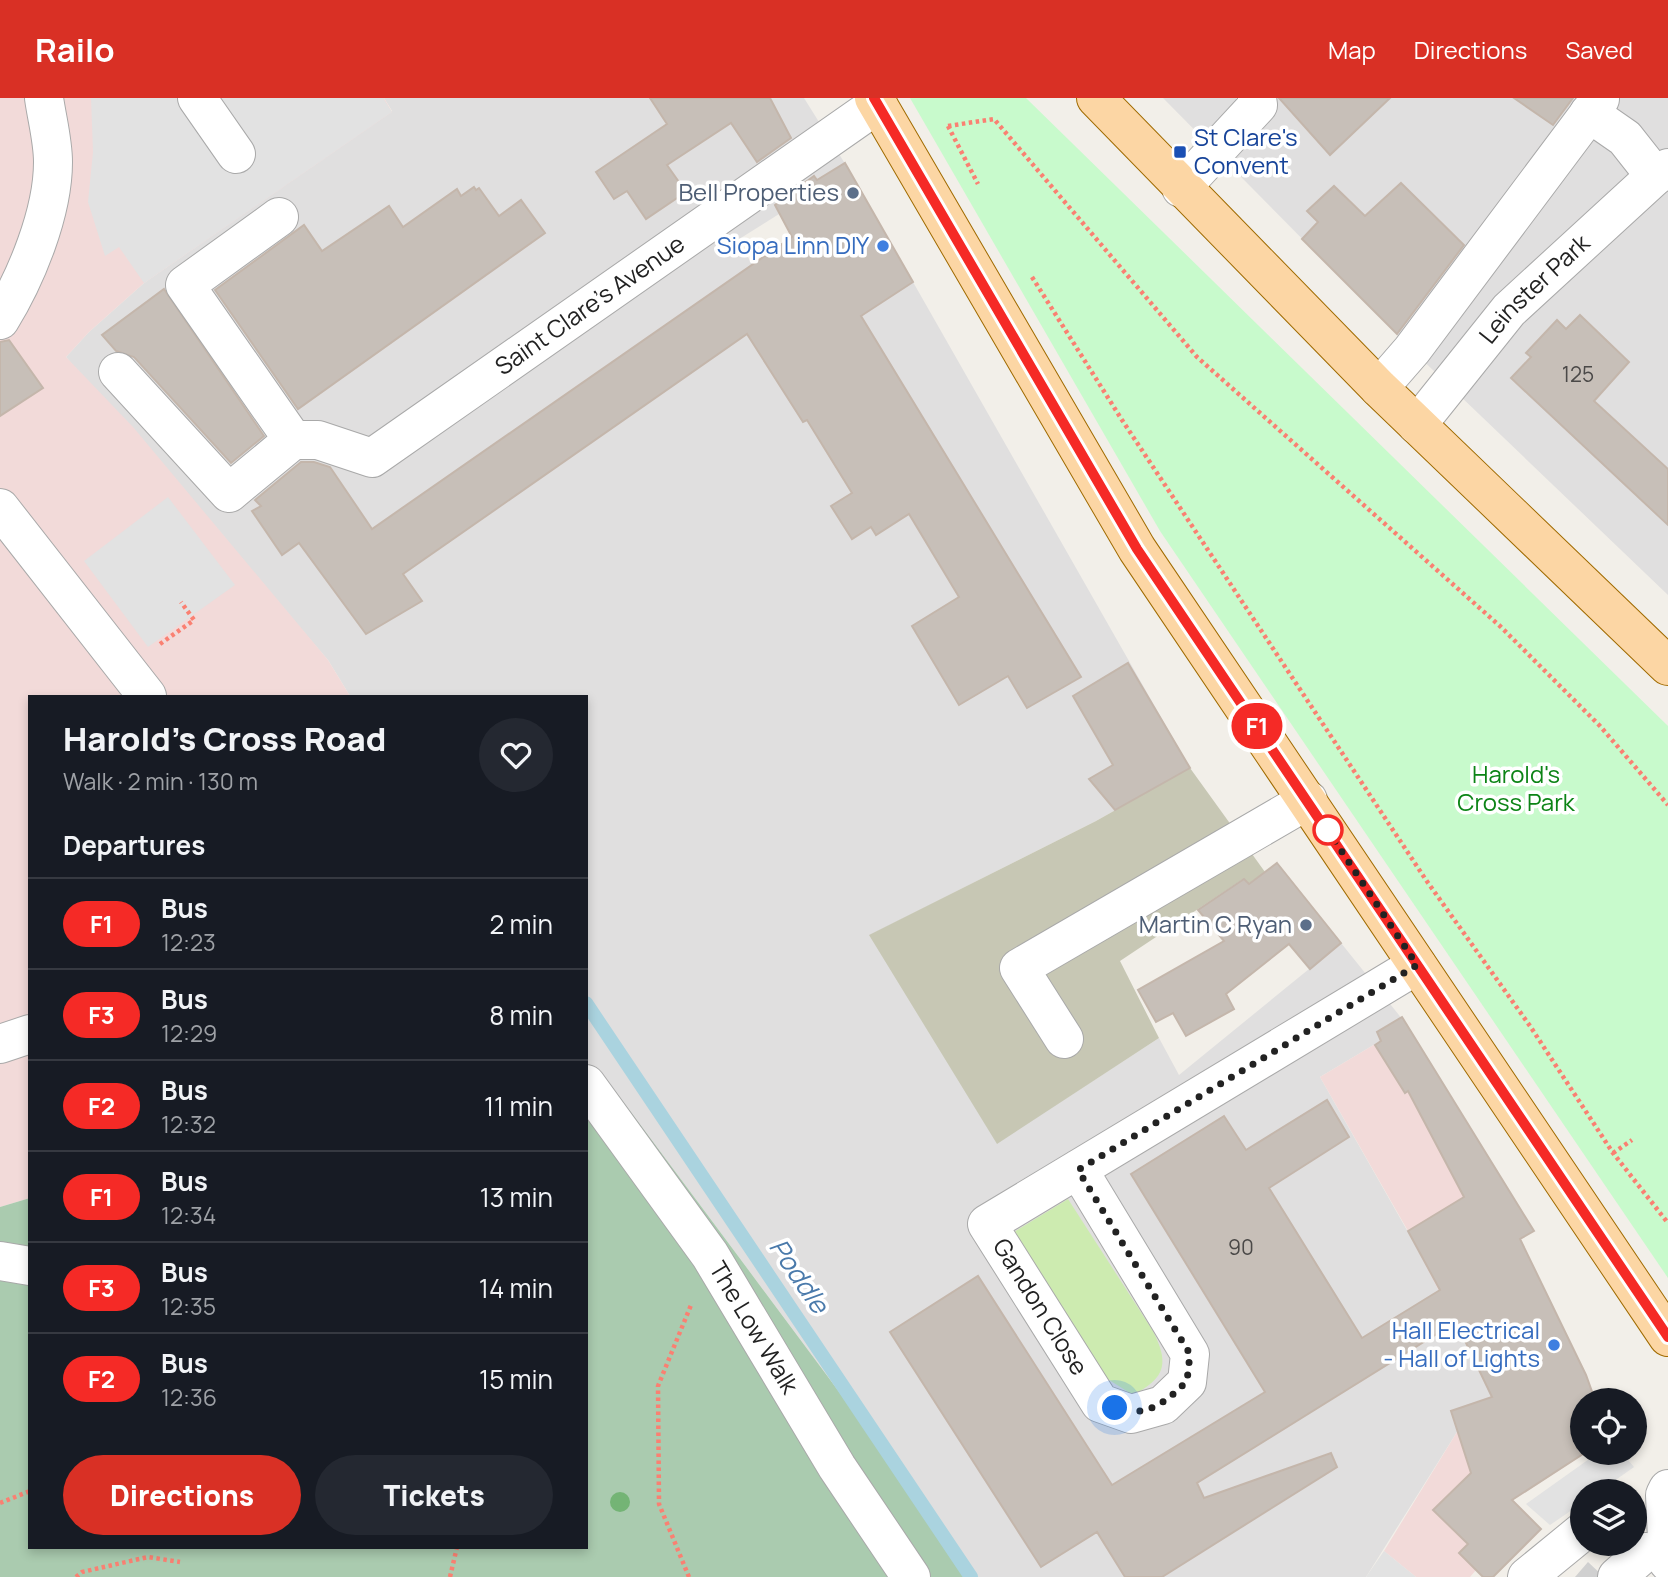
<!DOCTYPE html>
<meta charset="utf-8">
<style>
:root{--surface:#171b24;--page:#242831;--text:#f1f3f6;--muted:#9ea1a6;--line:#363941;--accent:#d93025}
body{margin:0;font-family:Manrope,sans-serif;background:var(--page);color:var(--text);height:100vh;display:flex;flex-direction:column;font-size:26px;white-space:nowrap}
*{box-sizing:border-box;margin:0}
p{font-size:23px;color:var(--muted)}
.icon{flex:none;width:38px;height:38px;fill:none;stroke:currentColor;stroke-width:2;stroke-linecap:round;stroke-linejoin:round}
.map{position:relative;flex:1;overflow:hidden}
.panel{position:absolute;left:28px;top:597px;width:560px;height:854px;display:flex;flex-direction:column;background:var(--surface);border-radius:0px;box-shadow:0 4px 10px #0003}
.panel>*{flex:none}
.badge{padding:0 14px;border-radius:23px;font-size:24px;line-height:46px}
.controls{position:absolute;left:1570px;top:1290px;display:grid;gap:14px}
.controls a{display:grid;place-items:center;width:77px;height:77px;border-radius:50%;background:var(--surface);box-shadow:0 4px 10px #0003;font-size:35px}
.you{position:absolute;width:35px;height:35px;margin:-18px;border:5px solid #fff;border-radius:50%;background:#1a73e8;box-shadow:0 0 0 10px #1a73e833}
.map>.badge{position:absolute;translate:-50% -50%;box-shadow:0 0 0 4px #fff}
h2{padding:0 35px;font-size:26px;line-height:63px}
.round{display:grid;place-items:center;flex:none;width:74px;height:74px;border-radius:37px;background:var(--page)}
.headline{display:flex;align-items:center;justify-content:space-between;height:119px;padding:0 35px}
h1{font-size:33px;font-weight:800;line-height:52px}
.action{display:flex;gap:14px;margin-top:auto;padding:14px 35px}
.action a{flex:1;height:80px;border-radius:42px;background:var(--accent);color:#fff;font-size:28px;font-weight:800;line-height:80px;text-align:center}
.action a+a{background:var(--page);color:var(--text)}
ul{padding:0;list-style:none}
li{display:flex;align-items:center;gap:21px;height:91px;padding:0 35px;border-top:2px solid var(--line)}
li div{flex:1}
li b{display:block;font-size:26px}
li em{font-style:normal}
li .badge{min-width:77px;font-weight:700;text-align:center}
header{display:flex;align-items:center;gap:42px;box-sizing:border-box;height:98px;padding:0 35px;background:var(--accent);color:#fff}
header strong{font-size:33px}
nav{display:flex;gap:38px;margin-inline-start:auto;font-size:24px}
.map>svg:first-child{display:block}
.residential{fill:#e0dfdf}
.commercial{fill:#f2dad9}
.religious{fill:#d0d0d0}
.construction{fill:#c7c7b4}
.grass{fill:#cdebb0}
.cemetery{fill:#aacbaf}
.park{fill:#c8facc}
.parking{fill:#e2e2e2}
.lines{fill:none;stroke-linecap:round;stroke-linejoin:round}
.stream{stroke:#aad3df;stroke-width:14}
.building{fill:#c7bfb8;stroke:#c4b6ab;stroke-width:2}
.minor-casing{stroke:#a9a9a9;stroke-width:40}
.major-casing{stroke:#a06b00;stroke-width:40}
.path{stroke:#fa8072;stroke-width:4.5;stroke-dasharray:3.5 3.5;stroke-linecap:butt}
.minor{stroke:#fff;stroke-width:38}
.major{stroke:#fcd6a4;stroke-width:38}
.tree{fill:#74b475}
.line-casing{stroke:#fff;stroke-width:16}
.line{stroke:#f52a26;stroke-width:10}
.walk{stroke:#222;stroke-width:7;stroke-dasharray:0 12.6}
.transit-dot{fill:#1a4fb4;stroke:#fff;stroke-width:2.5}
.service-dot{fill:#5c6f8a;stroke:#fff;stroke-width:2.5}
.shop-dot{fill:#3f7fe0;stroke:#fff;stroke-width:2.5}
.stop-dot{fill:#fff;stroke:#f52a26;stroke-width:3.5}
.labels{text-anchor:middle;stroke-width:7;stroke-linejoin:round;paint-order:stroke}
.number-label{font-size:21px;fill:#4b4948}
.transit-label{font-size:24px;fill:#164399;stroke:#fff;text-anchor:start}
.service-label{font-size:24px;fill:#4e5e75;stroke:#fff;text-anchor:end}
.shop-label{font-size:24px;fill:#366cbe;stroke:#fff;text-anchor:end}
.street-label{font-size:24px;fill:#222;stroke:#fff}
.park-label{font-size:24px;fill:#0c8416;stroke:#fff}
.water-label{font-size:26px;font-style:italic;fill:#4a7aab;stroke:#fff}
</style>
<header>
<strong>Railo</strong>
<nav><a>Map</a><a>Directions</a><a>Saved</a></nav>
</header>
<div class="map">
<svg width="1668" height="1479" viewBox="0 0 1668 1479">
<rect width="100%" height="100%" fill="#f2efe9"/>
<g class="residential">
<path d="M 384,0 L 804,0 L 849,72 L 736,143 L 813,249 L 913,184 L 1190,670 L 1096,723 L 870,837 L 997,1045 L 1159,940 L 1179,977 L 1341,845 L 1407,927 L 1320,979 L 1433,1178 L 1493,1298 L 1457,1334 L 1366,1479 L 977,1479 L 607,982 L 586,966 L 586,598 L 350,598 L 328,562 L 66,259 L 89,234 L 144,185 L 392,13 Z"/>
<path d="M 1163,0 L 1668,0 L 1668,497 L 1412,252 Z"/>
</g>
<g class="commercial">
<path d="M 0,0 L 384,0 L 392,14 L 144,185 L 89,234 L 66,259 L 133,329 L 328,562 L 350,598 L 30,598 L 30,1100 L 0,1109 Z"/>
<path d="M 1407,927 L 1534,1133 L 1520,1142 L 1586,1277 L 1595,1302 L 1582,1302 L 1582,1354 L 1586,1355 L 1513,1402 L 1541,1431 L 1493,1479 L 1483,1479 L 1476,1472 L 1470,1479 L 1416,1479 L 1384,1453 L 1457,1334 L 1451,1313 L 1493,1298 L 1408,1133 L 1320,979 Z"/>
</g>
<path class="religious" d="M 1588,1464 L 1604,1479 L 1575,1479 Z"/>
<path class="construction" d="M 1190,670 L 1265,774 L 1248,786 L 1243,781 L 1120,863 L 1159,940 L 997,1046 L 869,837 L 1096,723 Z"/>
<path class="grass" d="M 1068,1101 L 1153,1233 C 1169,1265 1166,1280 1133,1297 L 1106,1280 L 1009,1137 Z"/>
<path class="cemetery" d="M 586,966 L 607,982 L 977,1479 L 0,1479 L 0,1109 L 30,1100 L 30,1449 L 586,1449 Z"/>
<path class="park" d="M 910,0 L 1026,0 L 1668,628 L 1668,1180 L 1160,433 Z"/>
<g class="parking">
<path d="M 91,0 L 383,0 L 392,14 L 144,185 L 119,149 L 105,158 L 88,104 L 93,54 Z"/>
<path d="M 168,399 L 235,487 L 148,549 L 84,463 Z"/>
<path d="M 1599,1354 L 1622,1355 L 1634,1369 L 1600,1393 L 1582,1393 L 1582,1405 L 1550,1427 L 1526,1406 Z"/>
<path d="M 1384,1453 L 1416,1479 L 1366,1479 Z"/>
</g>
<g class="lines">
<path class="stream" d="M 586,905 L 971,1479"/>
</g>
<g class="building">
<path d="M 650,0 L 770,0 L 791,40 L 757,64 L 731,25 L 667,67 L 686,94 L 646,121 L 627,93 L 614,101 L 596,74 L 667,26 Z"/>
<path d="M 1279,0 L 1390,0 L 1330,57 Z"/>
<path d="M 1514,0 L 1573,0 L 1553,27 Z"/>
<path d="M 845,65 L 913,184 L 861,218 L 1081,579 L 1027,610 L 1008,578 L 959,607 L 912,528 L 959,499 L 909,416 L 876,437 L 871,429 L 852,441 L 831,408 L 852,395 L 807,322 L 803,324 L 747,236 L 403,476 L 422,503 L 366,536 L 299,445 L 282,457 L 252,413 L 261,408 L 255,402 L 301,364 L 314,364 L 330,369 L 372,431 L 792,139 L 775,107 L 814,78 L 817,82 Z"/>
<path d="M 1401,85 L 1464,147 L 1397,236 L 1302,141 L 1318,124 L 1307,113 L 1334,88 L 1365,118 Z"/>
<path d="M 474,89 L 476,92 L 479,90 L 499,118 L 521,102 L 545,135 L 298,311 L 215,192 L 304,127 L 322,153 L 389,108 L 403,129 L 457,91 L 461,98 Z"/>
<path d="M 164,191 L 264,338 L 231,365 L 134,259 L 116,253 L 102,237 Z"/>
<path d="M 1580,217 L 1629,264 L 1594,303 L 1668,371 L 1668,427 L 1511,280 L 1531,259 L 1526,255 L 1557,222 L 1566,231 Z"/>
<path d="M 9,242 L 43,290 L 0,318 L 0,244 Z"/>
<path d="M 1128,565 L 1190,670 L 1115,712 L 1089,681 L 1113,667 L 1073,598 Z"/>
<path d="M 1277,765 L 1341,845 L 1310,871 L 1289,846 L 1226,896 L 1234,911 L 1186,938 L 1173,915 L 1156,924 L 1138,892 L 1224,843 L 1198,812 L 1244,781 L 1249,786 Z"/>
<path d="M 1402,919 L 1534,1133 L 1520,1141 L 1586,1277 L 1595,1302 L 1582,1302 L 1582,1354 L 1586,1354 L 1512,1402 L 1541,1431 L 1493,1479 L 1483,1479 L 1459,1455 L 1468,1446 L 1433,1412 L 1471,1375 L 1451,1313 L 1492,1299 L 1456,1224 L 1197,1385 L 1204,1400 L 1331,1355 L 1337,1369 L 1162,1479 L 1125,1479 L 1097,1434 L 1041,1469 L 890,1234 L 978,1178 L 1112,1387 L 1265,1294 L 1131,1076 L 1224,1018 L 1246,1052 L 1327,1002 L 1349,1039 L 1269,1090 L 1362,1240 L 1440,1192 L 1408,1133 L 1464,1099 L 1408,993 L 1405,995 L 1375,947 L 1381,943 L 1377,934 Z"/>
</g>
<g class="lines">
<defs>
<g id="minor">
<path d="M 197,0 L 236,56"/>
<path d="M 1589,15 L 1625,40 L 1655,78"/>
<path d="M 1181,90 L 1258,7 L 1257,0"/>
<path id="s1" d="M 279,119 L 185,187 L 293,342 L 318,342 L 372,360 L 878,6"/>
<path d="M 0,222 C 26,180 53,115 53,64 C 53,43 47,21 44,0"/>
<path d="M 118,274 L 229,395 L 293,342"/>
<path d="M 1379,290 L 1412,252 L 1600,1"/>
<path id="s2" d="M 1417,327 L 1509,212 L 1655,78 L 1668,70"/>
<path d="M 0,410 L 147,598"/>
<path d="M 1064,941 L 1019,870 L 1308,702"/>
<path d="M 0,946 L 30,936"/>
<path id="s3" d="M 586,986 L 710,1157 L 837,1369 L 911,1479"/>
<path d="M 1078,1071 L 1190,1256 L 1187,1284 L 1163,1307 L 1131,1316 L 1100,1305 L 987,1126 L 1417,867"/>
<path d="M 0,1163 L 30,1168"/>
<path d="M 1668,1391 L 1665,1397 L 1668,1464"/>
<path d="M 1527,1479 L 1582,1434"/>
<path d="M 1617,1479 L 1645,1454 L 1666,1455"/>
</g>
<g id="major">
<path d="M 874,0 L 1137,451 L 1668,1239"/>
<path d="M 1096,0 L 1379,290 L 1668,568"/>
</g>
</defs>
<use href="#minor" class="minor-casing"/>
<use href="#major" class="major-casing"/>
<g class="path">
<path d="M 948,28 L 978,86"/>
<path d="M 948,28 L 994,21 L 1197,259 L 1501,529 L 1600,628 L 1668,707"/>
<path d="M 1032,179 L 1122,322 L 1426,782 L 1530,928 L 1613,1055 L 1668,1125"/>
<path d="M 160,546 L 194,522 L 181,504"/>
<path d="M 1613,1055 L 1632,1042"/>
<path d="M 0,1405 L 30,1393"/>
<path d="M 76,1479 L 82,1474 L 148,1459 L 180,1464"/>
<path d="M 450,1479 L 457,1449"/>
<path d="M 689,1479 L 659,1406 L 658,1288 L 691,1207"/>
</g>
<use href="#minor" class="minor"/>
<use href="#major" class="major"/>
</g>
<circle class="tree" cx="620" cy="1404" r="10"/>
<g class="lines">
<defs>
<path id="line" d="M 874,0 L 1137,451 L 1668,1239"/>
</defs>
<use href="#line" class="line-casing"/>
<use href="#line" class="line"/>
<path class="walk" d="M 1115,1310 C 1146,1321 1166,1304 1187,1283 L 1190,1256 L 1078,1072 L 1417,867 L 1323,725 L 1328,732"/>
</g>
<rect class="transit-dot" x="1173" y="47" width="14" height="14" rx="3.5"/>
<g class="service-dot">
<circle cx="853" cy="95" r="7"/>
<circle cx="1306" cy="827" r="7"/>
</g>
<g class="shop-dot">
<circle cx="883" cy="148" r="7"/>
<circle cx="1554" cy="1247" r="7"/>
</g>
<circle class="stop-dot" cx="1328" cy="732" r="14"/>
<g class="labels">
<g class="number-label">
<text x="1578" y="284">125</text>
<text x="1241" y="1157">90</text>
</g>
<g class="transit-label">
<text x="1194" y="48">St Clare's<tspan x="1194" dy="28">Convent</tspan></text>
</g>
<g class="service-label">
<text x="839" y="103">Bell Properties</text>
<text x="1292" y="835">Martin C Ryan</text>
</g>
<g class="shop-label">
<text x="869" y="156">Siopa Linn DIY</text>
<text x="1540" y="1241">Hall Electrical<tspan x="1540" dy="28">- Hall of Lights</tspan></text>
</g>
<g class="street-label">
<text dy="8" stroke="none"><textPath href="#s2" startOffset="180">Leinster Park</textPath></text>
<text dy="8" stroke="none"><textPath href="#s1" startOffset="653">Saint Clare's Avenue</textPath></text>
<text transform="translate(1040 1209) rotate(58)" y="8">Gandon Close</text>
<text dy="8" stroke="none"><textPath href="#s3" startOffset="296">The Low Walk</textPath></text>
</g>
<g class="park-label">
<text x="1516" y="685">Harold's<tspan x="1516" dy="28">Cross Park</tspan></text>
</g>
<g class="water-label">
<text transform="translate(799 1178) rotate(56)" y="9">Poddle</text>
</g>
</g>
</svg>
<div class="controls">
<a><svg class="icon" aria-label="locate" viewBox="0 0 24 24"><circle cx="12" cy="12" r="6"/><path d="M12 2v4M12 18v4M2 12h4M18 12h4"/></svg></a>
<a><svg class="icon" aria-label="layers" viewBox="0 0 24 24"><path d="M12 4l9 5-9 5-9-5zM3 14l9 5 9-5"/></svg></a>
</div>
<div class="you" style="left:1115px;top:1310px"></div>
<b class="badge" style="left:1257px;top:628px;background:#f52a26;color:#fff">F1</b>
<section class="panel">
<div class="headline"><div><h1>Harold's Cross Road</h1><p>Walk · 2 min · 130 m</p></div><a class="round"><svg class="icon" aria-label="heart" viewBox="0 0 24 24"><path d="M12 20l-8-8c-3-5 5-10 8-4 3-6 11-1 8 4z"/></svg></a></div>
<h2>Departures</h2>
<ul>
<li><span class="badge" style="background:#f52a26;color:#fff">F1</span><div><b>Bus</b><p>12:23</p></div><em>2 min</em></li>
<li><span class="badge" style="background:#f52a26;color:#fff">F3</span><div><b>Bus</b><p>12:29</p></div><em>8 min</em></li>
<li><span class="badge" style="background:#f52a26;color:#fff">F2</span><div><b>Bus</b><p>12:32</p></div><em>11 min</em></li>
<li><span class="badge" style="background:#f52a26;color:#fff">F1</span><div><b>Bus</b><p>12:34</p></div><em>13 min</em></li>
<li><span class="badge" style="background:#f52a26;color:#fff">F3</span><div><b>Bus</b><p>12:35</p></div><em>14 min</em></li>
<li><span class="badge" style="background:#f52a26;color:#fff">F2</span><div><b>Bus</b><p>12:36</p></div><em>15 min</em></li>
</ul>
<div class="action"><a>Directions</a><a>Tickets</a></div>
</section>
</div>
